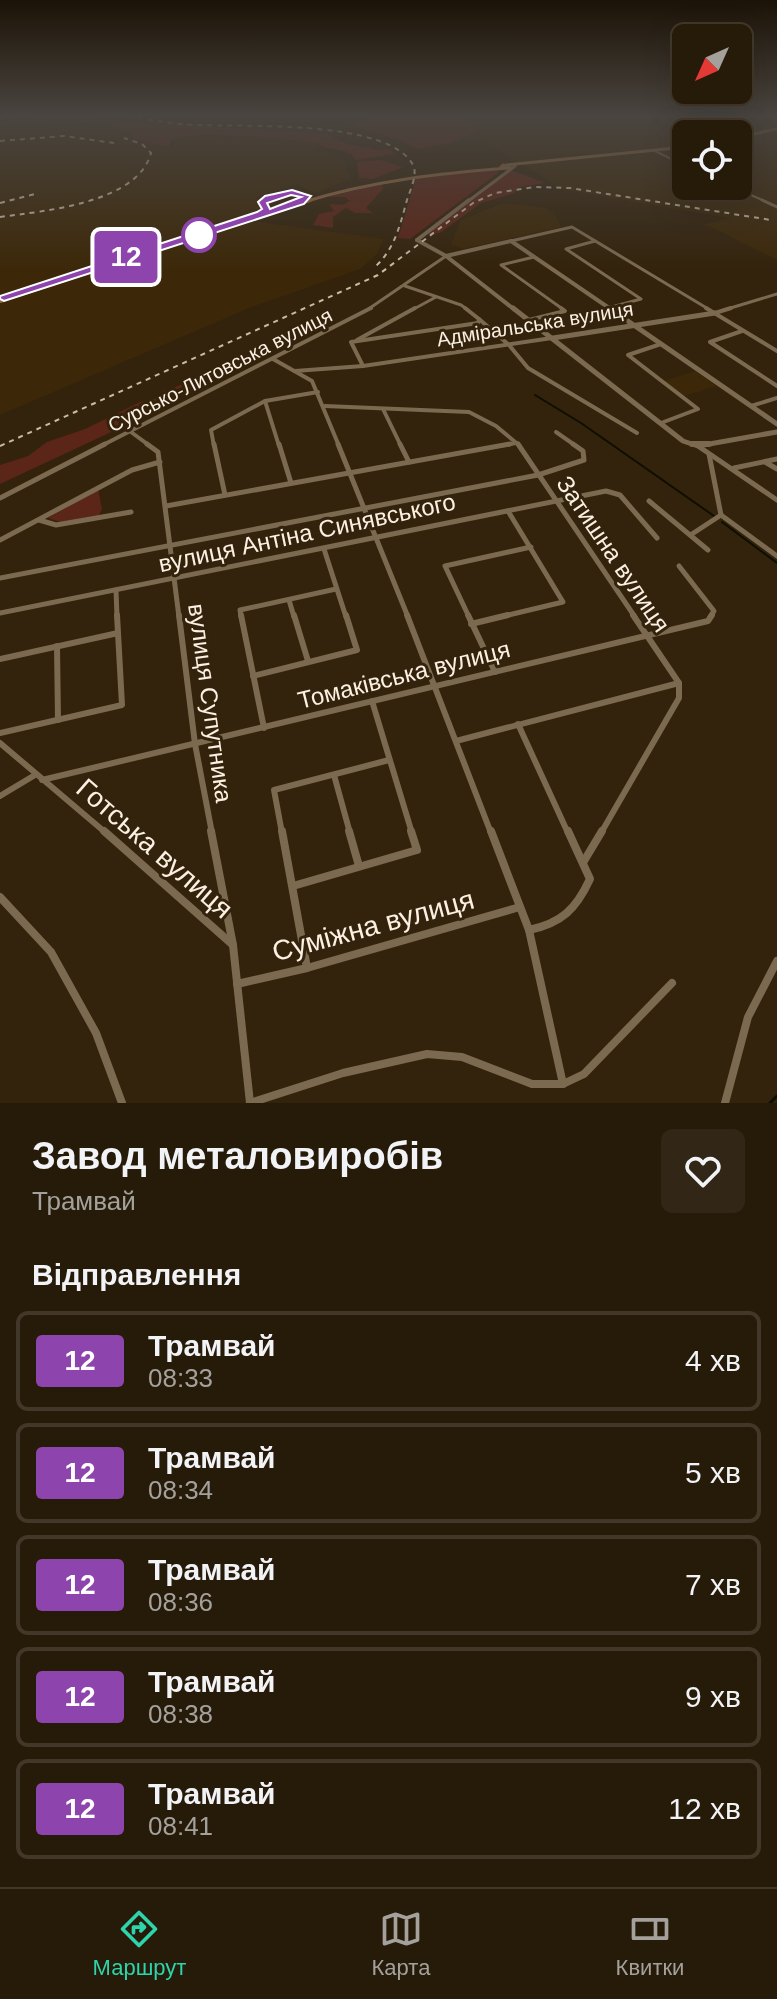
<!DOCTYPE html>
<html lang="uk">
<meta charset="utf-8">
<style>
:root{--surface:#261a09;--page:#322717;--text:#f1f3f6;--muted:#a4a19c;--line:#42382a;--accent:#2ed4ab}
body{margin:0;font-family:Arial,sans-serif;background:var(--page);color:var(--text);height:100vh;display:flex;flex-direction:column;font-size:30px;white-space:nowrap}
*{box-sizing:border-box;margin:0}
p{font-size:26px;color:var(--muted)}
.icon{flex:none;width:44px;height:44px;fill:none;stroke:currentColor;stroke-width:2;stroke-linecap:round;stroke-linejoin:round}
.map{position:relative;height:1103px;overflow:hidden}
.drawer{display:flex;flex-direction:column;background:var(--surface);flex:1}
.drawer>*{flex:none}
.badge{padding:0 16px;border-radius:6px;font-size:28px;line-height:52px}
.needle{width:52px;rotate:225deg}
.controls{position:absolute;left:672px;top:24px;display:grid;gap:16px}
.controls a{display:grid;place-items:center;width:80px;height:80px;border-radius:12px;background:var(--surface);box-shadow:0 8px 32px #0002,0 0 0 2px var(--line);font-size:40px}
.map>.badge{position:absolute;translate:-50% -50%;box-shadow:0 0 0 4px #fff}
h2{padding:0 32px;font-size:30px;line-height:72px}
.round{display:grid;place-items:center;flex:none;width:84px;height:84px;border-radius:12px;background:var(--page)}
.head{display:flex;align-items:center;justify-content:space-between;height:136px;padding:0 32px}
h1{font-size:38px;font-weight:700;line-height:60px}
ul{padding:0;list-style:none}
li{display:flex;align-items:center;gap:24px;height:100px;margin:0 16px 12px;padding:0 16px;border:4px solid var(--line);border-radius:12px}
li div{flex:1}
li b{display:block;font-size:30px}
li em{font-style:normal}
li .badge{min-width:88px;font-weight:700;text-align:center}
.tabs{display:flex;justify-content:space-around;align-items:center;height:112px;border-top:2px solid var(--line);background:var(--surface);font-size:22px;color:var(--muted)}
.tabs a{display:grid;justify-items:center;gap:4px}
.tabs .current{color:var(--accent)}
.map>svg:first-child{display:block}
.built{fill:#3c2809;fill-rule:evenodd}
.green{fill:#5b2517}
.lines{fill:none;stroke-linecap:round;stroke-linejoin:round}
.stream-far1{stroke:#0e0f00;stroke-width:2}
.stream{stroke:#0e0f00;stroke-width:3}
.minor-far5{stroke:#7b6950;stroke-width:2}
.minor-far4{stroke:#7b6950;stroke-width:3}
.minor-far3{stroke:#7b6950;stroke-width:4}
.minor-far2{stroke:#7b6950;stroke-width:5}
.minor-far1{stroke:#7b6950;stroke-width:6}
.minor{stroke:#7b6950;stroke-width:8}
.tertiary-far3{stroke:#7b6950;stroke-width:3}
.tertiary-far2{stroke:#7b6950;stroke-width:4}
.tertiary-far1{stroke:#7b6950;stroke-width:5}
.tertiary{stroke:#7b6950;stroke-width:6}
.secondary-far1{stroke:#946c45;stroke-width:3}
.secondary{stroke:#946c45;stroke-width:4}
.tram{stroke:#c7bbab;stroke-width:2}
.rail{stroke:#c7bbab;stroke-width:2;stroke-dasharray:5 5;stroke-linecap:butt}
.line{fill:#8e44ad;stroke:#fff;stroke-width:2;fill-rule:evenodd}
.stop-dot{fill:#fff;stroke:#8e44ad;stroke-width:4}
.labels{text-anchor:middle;stroke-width:6;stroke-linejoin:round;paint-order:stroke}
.far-street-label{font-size:20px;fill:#fbf0e2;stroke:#33230c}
.street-label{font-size:24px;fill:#fbf0e2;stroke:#33230c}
.near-street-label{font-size:28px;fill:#fbf0e2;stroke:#33230c}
</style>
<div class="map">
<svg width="777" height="1103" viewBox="0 0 777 1103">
<rect width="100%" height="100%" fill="#33230c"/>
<g class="built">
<path d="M 459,116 L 777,116 L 777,260 L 705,224 L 730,218 L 565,190 L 473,135 L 478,125 ZM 686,134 L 738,134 L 738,186 L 686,186 Z"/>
<path d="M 60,122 L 117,128 L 131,135 L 131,139 L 170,147 L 183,137 L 195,136 L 234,139 L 242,136 L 317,143 L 319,145 L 313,150 L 343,157 L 351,179 L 315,193 L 297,184 L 257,197 L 257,201 L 265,209 L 237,219 L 383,239 L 377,254 L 360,269 L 249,308 L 0,415 L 0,129 Z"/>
<path d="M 503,203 L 547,208 L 556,216 L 561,227 L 463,249 L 451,244 L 461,220 Z"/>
<path d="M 695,371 L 716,386 L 684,396 L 664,381 Z"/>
</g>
<g class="green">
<path d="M 63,116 C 95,116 135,129 163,124 L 327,134 L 345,143 L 378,150 L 389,149 L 395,154 L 356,160 C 347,145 328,153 318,143 C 287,140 195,128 171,140 L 170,147 L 133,139 L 133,135 C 99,115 38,122 0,127 L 0,123 Z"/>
<path d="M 273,116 L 459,116 L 478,128 L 473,134 L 451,143 L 418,149 L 399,140 L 349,125 L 364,120 L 378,123 L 370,117 L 347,120 Z"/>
<path d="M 380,160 L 403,167 L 373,179 L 359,178 L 357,162 Z"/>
<path d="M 494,168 L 499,172 L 410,239 L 398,238 L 416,178 Z"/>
<path d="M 511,170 L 545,183 L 516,188 L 515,193 L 481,203 L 440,233 L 427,234 Z"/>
<path d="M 378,185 L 382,185 L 383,189 L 366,208 L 373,213 L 355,213 L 346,208 L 333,217 L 333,228 L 313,225 L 319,214 L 334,211 L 329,204 L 342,205 L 350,201 L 345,197 L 327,197 Z"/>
<path d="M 228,364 L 227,372 L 205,387 L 152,407 L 137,420 L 0,484 L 0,465 L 28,456 L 47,442 L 85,429 L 140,402 L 159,398 L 163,391 C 186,386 204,368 228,364 Z"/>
<path d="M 98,489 L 102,509 L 99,515 L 60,522 L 48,518 Z"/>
</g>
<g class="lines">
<g class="stream-far1">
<path d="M 535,395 L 581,423 L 714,516"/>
<path d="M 722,522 L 777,563"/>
</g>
<path class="stream" d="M 770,1103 L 777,1096"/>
<g class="minor-far5">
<path d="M 655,151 L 686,166"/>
<path d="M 730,186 L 767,202"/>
</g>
<g class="minor-far4">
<path d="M 762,200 L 777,207"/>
<path d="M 511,241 L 572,227 L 710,310"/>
<path d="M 595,241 L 566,249 L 641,299 L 608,308"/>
<path d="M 534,257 L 501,265 L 564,310"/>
<path d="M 405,286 L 461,305 L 468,310"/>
<path d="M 367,310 L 446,256"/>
<path d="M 412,310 L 436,297"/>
<path d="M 724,310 L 777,294"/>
</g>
<g class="minor-far3">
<path d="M 465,308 L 479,319"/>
<path d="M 706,308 L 777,351"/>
<path d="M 715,313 L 731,308"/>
<path d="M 529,320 L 565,311 L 561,308"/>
<path d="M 742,331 L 710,342 L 777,386"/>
<path d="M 357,340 L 415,308"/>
<path d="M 661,344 L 628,355 L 698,409 L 661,423"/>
<path d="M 273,359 L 312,381 L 339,446"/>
<path d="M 363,366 L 351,342 L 478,323 L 479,319 L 509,345 L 528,368 L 637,433"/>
<path d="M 295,371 L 363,366 L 552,338"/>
<path d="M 265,401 L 279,446"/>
<path d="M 325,406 L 469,412 L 496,426 L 520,446"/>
<path d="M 751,406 L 777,398"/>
<path d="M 383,409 L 401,446"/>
<path d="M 131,432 L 150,446"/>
<path d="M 556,432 L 576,446"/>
<path d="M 101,446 L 371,308"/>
<path d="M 214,446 L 211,430 L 265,401 L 318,392"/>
<path d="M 499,446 L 516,443"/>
</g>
<g class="minor-far2">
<path d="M 147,444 L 158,452 L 179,617"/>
<path d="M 214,444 L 225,495"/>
<path d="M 279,444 L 291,483"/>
<path d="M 338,444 L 408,617"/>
<path d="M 400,444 L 409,462"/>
<path d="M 518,444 L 635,617"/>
<path d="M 698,446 L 777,500"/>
<path d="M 765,462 L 777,469"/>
<path d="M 734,468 L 777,459"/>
<path d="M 0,498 L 105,444"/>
<path d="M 649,501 L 708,550"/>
<path d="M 166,506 L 510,444"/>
<path d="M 721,515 L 777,556"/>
<path d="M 39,520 L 56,525 L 131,512"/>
<path d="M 692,534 L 721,515 L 709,454"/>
<path d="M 0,540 L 132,470 L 160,462"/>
<path d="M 324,549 L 346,617"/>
<path d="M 679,566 L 714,611 L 710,617"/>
<path d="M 0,578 L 538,475 L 584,460 L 583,451 L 573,444"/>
<path d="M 116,590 L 117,617"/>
<path d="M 289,600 L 294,617"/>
<path d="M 0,613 L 606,491 L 620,495 L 657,538"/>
<path d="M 241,617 L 240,610 L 336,589"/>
<path d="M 469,617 L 445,566 L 531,547"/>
<path d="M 500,617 L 563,602 L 508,511"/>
</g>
<g class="minor-far1">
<path d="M 179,615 L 195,744 L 212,833"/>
<path d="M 241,615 L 264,728"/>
<path d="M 294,615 L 308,661"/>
<path d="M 407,615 L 491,833"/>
<path d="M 468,615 L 495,672"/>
<path d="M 471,624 L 508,615"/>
<path d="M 57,646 L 58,720"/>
<path d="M 0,659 L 118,633"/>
<path d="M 253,676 L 357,650 L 346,615"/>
<path d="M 372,701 L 412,833"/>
<path d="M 518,724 L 568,833"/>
<path d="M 0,733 L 122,705 L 117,615"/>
<path d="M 456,741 L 679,683"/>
<path d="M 0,743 L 106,833"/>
<path d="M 334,775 L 350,833"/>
<path d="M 42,780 L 708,621 L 712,615"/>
<path d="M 0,796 L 35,775"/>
<path d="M 282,833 L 274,790 L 389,760"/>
<path d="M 601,833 L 679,698 L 679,683 L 633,615"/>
</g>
<g class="minor">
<path d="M 104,831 L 233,945 L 250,1103"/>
<path d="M 211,831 L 233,945"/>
<path d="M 282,831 L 307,968"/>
<path d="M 349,831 L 359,866"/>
<path d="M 491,831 L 529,930 L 563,1084"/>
<path d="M 584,861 L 602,831"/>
<path d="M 293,886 L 417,850 L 411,831"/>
<path d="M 0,897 L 51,952 L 96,1033 L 122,1103"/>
<path d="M 529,930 C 562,923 576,909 590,879 L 568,831"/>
<path d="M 237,984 L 307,968 L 520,907"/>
<path d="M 250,1103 L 343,1073 L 427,1054 L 462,1057 L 532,1084 L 563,1084 L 584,1074 L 672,983"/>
<path d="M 725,1103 L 748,1017 L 777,961"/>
</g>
<path class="tertiary-far3" d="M 467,202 L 515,166"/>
<g class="tertiary-far2">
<path d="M 417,240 L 446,256 L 515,310"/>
<path d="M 417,240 L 469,200"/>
<path d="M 446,256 L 511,241 L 612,310"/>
</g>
<g class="tertiary-far1">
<path d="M 513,308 L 683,441 L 698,446 L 777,432"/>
<path d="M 609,308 L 777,424"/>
<path d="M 553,338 L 715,313"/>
</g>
<path class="tertiary" d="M 692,444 L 709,444"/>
<g class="secondary-far1">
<path d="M 738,137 L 777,129"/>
<path d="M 506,165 L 686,147"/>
<path d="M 304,202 C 371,181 441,173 511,168 L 503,165 L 500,168"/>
</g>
<path class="secondary" d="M 0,301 L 310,200"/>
<path class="tram" d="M 0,299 L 301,202 L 307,196 L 290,192 L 265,199 L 263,205"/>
<g class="rail">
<path d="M 128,116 C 150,120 172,124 195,125 C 241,127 389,119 413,165 C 418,175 410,190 407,200 C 400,225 395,248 376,266"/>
<path d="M 0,118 L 15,116"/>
<path d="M 0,141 L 64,136 L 114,143"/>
<path d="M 678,197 L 757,184"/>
<path d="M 0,203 L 35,194"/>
<path d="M 0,217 C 44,211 138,203 151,153 L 142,144 L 124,138"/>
<path d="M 0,446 L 378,275 L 473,203 L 495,193 L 534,187 L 570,188 L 771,220"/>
</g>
</g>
<linearGradient id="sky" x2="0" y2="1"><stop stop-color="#1c1307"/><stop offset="0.43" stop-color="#4a4540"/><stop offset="1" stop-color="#4a4540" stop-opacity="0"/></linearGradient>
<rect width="777" height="270" fill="url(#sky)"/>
<path class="line" d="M 292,190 L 311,196 L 304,204 L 4,301 L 0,299 L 0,296 L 257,212 L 262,209 L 258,202 L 265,196 ZM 291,195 L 301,197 L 270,209 L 267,203 Z"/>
<circle class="stop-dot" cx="199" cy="235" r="16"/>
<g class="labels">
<g class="far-street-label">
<text transform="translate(535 324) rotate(-9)" y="7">Адміральська вулиця</text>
<text transform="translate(220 370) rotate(-27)" y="7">Сурсько-Литовська вулиця</text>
</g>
<g class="street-label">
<text transform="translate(307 533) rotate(-12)" y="8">вулиця Антіна Синявського</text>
<text transform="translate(613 554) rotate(56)" y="8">Затишна вулиця</text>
<text transform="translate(404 675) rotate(-14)" y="8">Томаківська вулиця</text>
<text transform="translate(210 703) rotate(82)" y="8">вулиця Супутника</text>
</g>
<g class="near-street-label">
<text transform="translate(155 848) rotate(41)" y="10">Готська вулиця</text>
<text transform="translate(373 925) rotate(-15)" y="10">Суміжна вулиця</text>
</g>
</g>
</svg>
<div class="controls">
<a><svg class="needle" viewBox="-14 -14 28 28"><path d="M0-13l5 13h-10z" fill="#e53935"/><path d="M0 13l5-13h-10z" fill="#a4a19c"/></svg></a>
<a><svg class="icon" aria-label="locate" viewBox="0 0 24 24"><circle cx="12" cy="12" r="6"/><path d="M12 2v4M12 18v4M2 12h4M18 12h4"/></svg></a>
</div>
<b class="badge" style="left:126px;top:257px;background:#8e44ad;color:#fff">12</b>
</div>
<section class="drawer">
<div class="head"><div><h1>Завод металовиробів</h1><p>Трамвай</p></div><a class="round"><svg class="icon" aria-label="heart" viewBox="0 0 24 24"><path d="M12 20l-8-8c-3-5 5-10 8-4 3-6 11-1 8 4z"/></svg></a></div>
<h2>Відправлення</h2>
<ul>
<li><span class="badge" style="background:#8e44ad;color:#fff">12</span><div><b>Трамвай</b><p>08:33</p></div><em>4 хв</em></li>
<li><span class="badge" style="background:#8e44ad;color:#fff">12</span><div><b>Трамвай</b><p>08:34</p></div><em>5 хв</em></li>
<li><span class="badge" style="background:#8e44ad;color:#fff">12</span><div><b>Трамвай</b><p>08:36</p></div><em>7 хв</em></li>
<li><span class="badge" style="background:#8e44ad;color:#fff">12</span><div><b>Трамвай</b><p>08:38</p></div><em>9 хв</em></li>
<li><span class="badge" style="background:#8e44ad;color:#fff">12</span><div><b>Трамвай</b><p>08:41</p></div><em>12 хв</em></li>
</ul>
</section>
<nav class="tabs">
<a class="current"><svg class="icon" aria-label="directions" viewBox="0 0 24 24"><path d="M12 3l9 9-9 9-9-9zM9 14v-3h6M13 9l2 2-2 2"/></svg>Маршрут</a>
<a><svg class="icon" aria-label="map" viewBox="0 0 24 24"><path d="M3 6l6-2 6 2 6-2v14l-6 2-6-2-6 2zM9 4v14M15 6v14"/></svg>Карта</a>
<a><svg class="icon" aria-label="tickets" viewBox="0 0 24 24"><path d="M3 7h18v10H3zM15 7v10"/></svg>Квитки</a>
</nav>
